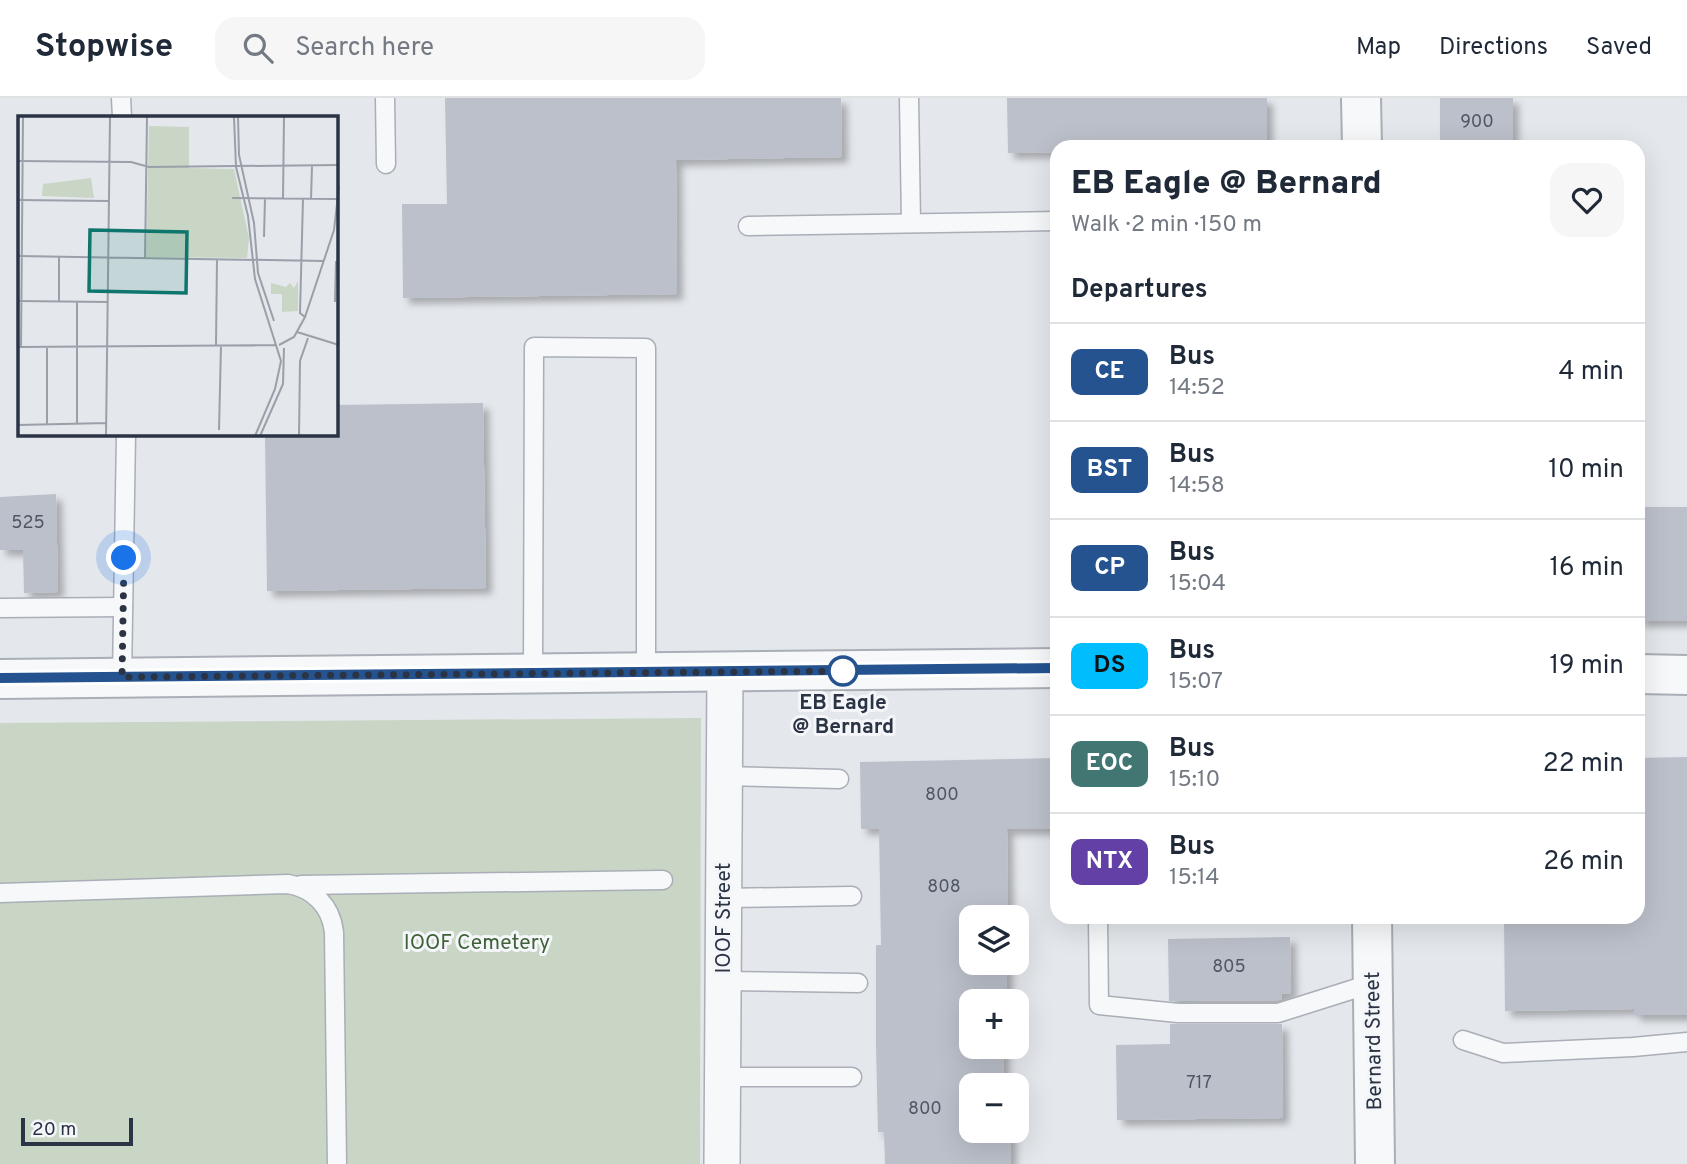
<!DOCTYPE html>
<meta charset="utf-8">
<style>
:root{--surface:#fff;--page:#f6f6f7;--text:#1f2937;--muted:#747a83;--line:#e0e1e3}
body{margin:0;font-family:Overpass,sans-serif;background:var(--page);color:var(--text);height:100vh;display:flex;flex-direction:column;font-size:26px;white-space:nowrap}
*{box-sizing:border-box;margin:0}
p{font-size:23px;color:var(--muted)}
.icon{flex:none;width:38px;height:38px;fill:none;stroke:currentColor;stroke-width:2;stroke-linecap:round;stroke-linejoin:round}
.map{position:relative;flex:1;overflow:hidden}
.details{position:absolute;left:1050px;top:42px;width:595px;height:784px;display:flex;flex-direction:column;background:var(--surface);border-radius:21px;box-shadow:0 7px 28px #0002}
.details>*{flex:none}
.badge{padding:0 14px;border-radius:10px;font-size:24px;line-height:46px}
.fabs{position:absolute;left:959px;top:807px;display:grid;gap:14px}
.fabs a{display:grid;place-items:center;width:70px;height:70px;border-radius:14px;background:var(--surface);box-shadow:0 7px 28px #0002;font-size:35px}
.scale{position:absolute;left:21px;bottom:18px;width:112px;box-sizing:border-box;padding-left:7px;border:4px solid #2b3445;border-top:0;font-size:19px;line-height:24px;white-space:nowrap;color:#2b3445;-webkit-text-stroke:5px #f4f6f9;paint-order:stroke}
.you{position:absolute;width:35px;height:35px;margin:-18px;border:5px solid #fff;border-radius:50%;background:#1a73e8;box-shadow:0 0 0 10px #1a73e833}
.map>.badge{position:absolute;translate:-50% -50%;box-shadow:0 0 0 4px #fff}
h2{padding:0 21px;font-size:26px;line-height:63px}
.round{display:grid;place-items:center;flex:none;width:74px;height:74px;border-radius:21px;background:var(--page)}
.summary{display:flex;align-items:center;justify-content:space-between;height:119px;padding:0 21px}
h1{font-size:33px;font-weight:800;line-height:52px}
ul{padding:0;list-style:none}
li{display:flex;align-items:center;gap:21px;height:98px;padding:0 21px;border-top:2px solid var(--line)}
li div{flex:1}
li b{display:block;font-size:26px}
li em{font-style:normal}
li .badge{min-width:77px;font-weight:700;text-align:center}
header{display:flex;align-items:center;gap:42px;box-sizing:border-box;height:98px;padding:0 35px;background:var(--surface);border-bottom:2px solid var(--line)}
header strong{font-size:33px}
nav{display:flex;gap:38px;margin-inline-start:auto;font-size:24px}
.search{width:490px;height:63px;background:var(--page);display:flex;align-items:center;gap:18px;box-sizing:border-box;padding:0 24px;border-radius:21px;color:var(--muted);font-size:26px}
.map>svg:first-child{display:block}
.green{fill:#c9d6c5}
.building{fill:#bbc0ca;filter:url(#shadow)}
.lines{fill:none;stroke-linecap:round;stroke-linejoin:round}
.service-casing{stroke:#a9aeb7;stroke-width:21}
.minor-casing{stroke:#a9aeb7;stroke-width:38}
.tertiary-casing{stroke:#a9aeb7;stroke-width:42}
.service{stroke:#f7f8fa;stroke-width:18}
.minor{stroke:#f7f8fa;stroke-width:35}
.tertiary{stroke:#f7f8fa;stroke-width:38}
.line-casing{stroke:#fff;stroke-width:16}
.line{stroke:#24538f;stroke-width:10}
.walk{stroke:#2b3445;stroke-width:7;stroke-dasharray:0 12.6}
.stop-dot{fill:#fff;stroke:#24538f;stroke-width:3.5}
.labels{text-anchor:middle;stroke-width:6;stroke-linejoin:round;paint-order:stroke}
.number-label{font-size:18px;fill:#4f5766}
.stop-label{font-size:21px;font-weight:bold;fill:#2b3445;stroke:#f4f6f9}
.street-label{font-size:21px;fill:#2b3445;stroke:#f4f6f9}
.park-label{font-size:21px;fill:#3f6138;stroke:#f4f6f9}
.inset-road{fill:none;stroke:#9a9fa9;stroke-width:2}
.view{fill:#0f766e;fill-opacity:0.15;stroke:#0f766e;stroke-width:3.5}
.inset-edge{fill:none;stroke:#2b3445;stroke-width:3.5}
</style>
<header>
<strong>Stopwise</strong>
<div class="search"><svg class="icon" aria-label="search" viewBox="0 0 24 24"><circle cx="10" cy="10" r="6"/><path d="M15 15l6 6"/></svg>Search here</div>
<nav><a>Map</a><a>Directions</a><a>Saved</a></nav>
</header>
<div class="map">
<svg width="1687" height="1066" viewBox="0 0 1687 1066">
<defs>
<filter id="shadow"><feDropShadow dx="6" dy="6" stdDeviation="3.5" flood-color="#0004"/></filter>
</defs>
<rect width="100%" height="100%" fill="#e4e7ec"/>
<path class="green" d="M 701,620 L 700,1066 L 0,1066 L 0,625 Z"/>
<g class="building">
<path d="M 445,0 L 841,0 L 842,59 L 676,62 L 677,196 L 403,200 L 402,106 L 447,106 Z"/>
<path d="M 1007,0 L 1267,0 L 1267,49 L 1057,49 L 1057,54 L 1008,55 Z"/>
<path d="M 1440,0 L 1513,0 L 1513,45 L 1440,47 Z"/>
<path d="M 483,305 L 486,490 L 267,493 L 265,336 L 336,336 L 336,307 Z"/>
<path d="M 56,396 L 58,494 L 24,495 L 23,452 L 0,452 L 0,399 Z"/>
<rect x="1638" y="409" width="49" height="114"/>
<path d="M 1687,659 L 1687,917 L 1634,917 L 1634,911 L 1505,913 L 1504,819 L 1638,819 L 1638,660 Z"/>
<path d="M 1057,660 L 1057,731 L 1007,731 L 1008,819 L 971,819 L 971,864 L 1006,864 L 1007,903 L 971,903 L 971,948 L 1003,948 L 1004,987 L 971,987 L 971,1032 L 1010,1032 L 1011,1066 L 885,1066 L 884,1034 L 878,1034 L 876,948 L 876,847 L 881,847 L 879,731 L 861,731 L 860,664 Z"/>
<path d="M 1290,839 L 1291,896 L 1281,896 L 1282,902 L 1169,903 L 1168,841 Z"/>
<path d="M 1170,926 L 1282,926 L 1283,1020 L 1117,1022 L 1116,947 L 1170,946 Z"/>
</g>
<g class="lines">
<defs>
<g id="service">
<path d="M 121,0 L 122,19"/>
<path d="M 385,0 L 386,66"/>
<path d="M 909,0 L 911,125"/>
<path d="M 748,128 L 1057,123"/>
<path d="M 0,510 L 123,509"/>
<path d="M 533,576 L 534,249 L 646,250 L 646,575"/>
<path d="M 122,579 L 126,336"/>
<path d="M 724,678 L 839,681"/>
<path d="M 301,787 L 663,782"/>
<path d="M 0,795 L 288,786 C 313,790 331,808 334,834 L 337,1066"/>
<path d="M 724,800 L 852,798"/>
<path d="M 1098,819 L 1099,907 L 1178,915 L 1278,915 L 1373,885"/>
<path d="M 723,883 L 858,885"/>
<path d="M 1463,942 L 1503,955 L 1633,949 L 1687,944"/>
<path d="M 722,979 L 852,979"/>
</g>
<path id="minor" d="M 722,1066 L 725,574"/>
<g id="tertiary">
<path d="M 1361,0 L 1362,49"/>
<path d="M 1638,576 L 1687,577"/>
<path d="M 0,581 L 1057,570"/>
<path d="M 1372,819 L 1375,1066"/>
</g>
</defs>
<use href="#service" class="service-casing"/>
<use href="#minor" class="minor-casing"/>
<use href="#tertiary" class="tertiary-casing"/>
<use href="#service" class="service"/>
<use href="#minor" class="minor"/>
<use href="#tertiary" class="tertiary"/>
</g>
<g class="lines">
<defs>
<path id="line" d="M 0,580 L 1057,570"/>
</defs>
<use href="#line" class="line-casing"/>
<use href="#line" class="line"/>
<path class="walk" d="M 124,460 L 122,579 L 843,573"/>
</g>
<circle class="stop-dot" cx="843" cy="573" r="14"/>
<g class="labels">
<g class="number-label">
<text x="1477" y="29">900</text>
<text x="28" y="430">525</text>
<text x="942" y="702">800</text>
<text x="944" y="794">808</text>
<text x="1229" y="874">805</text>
<text x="1199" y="990">717</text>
<text x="925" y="1016">800</text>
</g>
<g class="stop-label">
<text x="843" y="611">EB Eagle<tspan x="843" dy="24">@ Bernard</tspan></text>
</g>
<g class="street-label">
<text transform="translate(723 820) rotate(-90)" y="7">IOOF Street</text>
<text transform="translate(1373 943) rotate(-91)" y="7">Bernard Street</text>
</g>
<g class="park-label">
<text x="477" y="851">IOOF Cemetery</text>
</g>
</g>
<g transform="translate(18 18)">
<rect width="320" height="320" fill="#e4e7ec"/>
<path d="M 131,10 L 171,11 L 171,52 L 216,53 L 231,122 L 229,142 L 128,141 ZM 73,62 L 76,82 L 24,80 L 25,68 ZM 280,165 L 280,195 L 264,196 L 264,178 L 253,178 L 253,167 L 268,171 L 272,167 L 276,172 Z" fill="#c9d6c5"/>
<path class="inset-road" d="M 216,1 L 218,51 L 230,100 L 237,163 L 263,245 L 257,273 L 237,320M 220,1 L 221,39 L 236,107 L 240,157 L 256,205M 0,45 L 113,46 L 131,51 L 321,49M 214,82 L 321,83M 265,82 L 266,1M 285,83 L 282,197 L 287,201M 293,83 L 294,50M 0,84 L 90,85M 246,121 L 247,82M 0,140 L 306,145M 127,143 L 129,1M 0,185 L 90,186M 41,186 L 41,141M 317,186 L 318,145M 279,216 L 321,229M 198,229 L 199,144M 261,229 L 276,221 L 287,201 L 316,114 L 321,70M 29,230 L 29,309M 0,231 L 258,229M 3,231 L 5,1M 59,308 L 59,186M 0,309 L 89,307M 201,314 L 203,229M 88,320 L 92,1M 242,320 L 265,268 L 266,232M 281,320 L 282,245 L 290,222"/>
<path class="view" d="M 72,114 L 169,116 L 168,177 L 71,175 Z"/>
<rect width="320" height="320" class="inset-edge"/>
</g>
</svg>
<div class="fabs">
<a><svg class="icon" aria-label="layers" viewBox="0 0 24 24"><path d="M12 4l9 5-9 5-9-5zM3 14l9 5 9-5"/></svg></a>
<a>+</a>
<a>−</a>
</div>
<div class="scale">20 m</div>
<div class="you" style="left:124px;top:460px"></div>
<section class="details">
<div class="summary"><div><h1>EB Eagle @ Bernard</h1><p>Walk · 2 min · 150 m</p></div><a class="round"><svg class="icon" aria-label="heart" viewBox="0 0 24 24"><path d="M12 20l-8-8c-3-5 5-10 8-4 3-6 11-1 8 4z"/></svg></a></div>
<h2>Departures</h2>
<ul>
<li><span class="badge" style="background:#24538f;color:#fff">CE</span><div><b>Bus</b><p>14:52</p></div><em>4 min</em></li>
<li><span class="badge" style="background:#24538f;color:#fff">BST</span><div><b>Bus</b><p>14:58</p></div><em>10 min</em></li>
<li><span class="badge" style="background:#24538f;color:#fff">CP</span><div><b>Bus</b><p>15:04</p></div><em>16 min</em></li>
<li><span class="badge" style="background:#00befd;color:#111">DS</span><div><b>Bus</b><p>15:07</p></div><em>19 min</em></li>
<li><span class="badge" style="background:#427672;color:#fff">EOC</span><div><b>Bus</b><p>15:10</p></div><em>22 min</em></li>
<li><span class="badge" style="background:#6240a6;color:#fff">NTX</span><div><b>Bus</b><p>15:14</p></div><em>26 min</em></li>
</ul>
</section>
</div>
